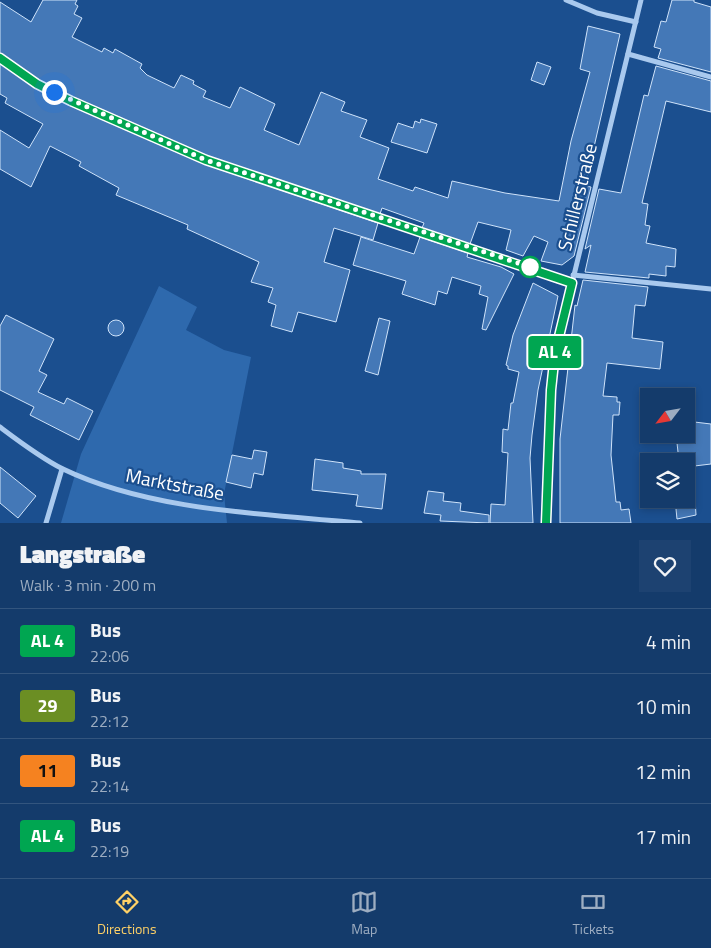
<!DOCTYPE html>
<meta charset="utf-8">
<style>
:root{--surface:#143b6b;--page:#1d4271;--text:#f1f3f6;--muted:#9dadc1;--line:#33557e;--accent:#ffd166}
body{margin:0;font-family:"Titillium Web",sans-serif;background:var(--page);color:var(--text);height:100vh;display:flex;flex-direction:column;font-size:19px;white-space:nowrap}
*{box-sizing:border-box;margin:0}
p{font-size:16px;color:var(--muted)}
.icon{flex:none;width:28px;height:28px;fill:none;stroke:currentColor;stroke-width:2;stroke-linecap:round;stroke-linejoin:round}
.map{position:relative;height:523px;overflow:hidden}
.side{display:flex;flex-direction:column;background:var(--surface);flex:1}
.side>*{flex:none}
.badge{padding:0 10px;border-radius:4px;font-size:18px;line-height:32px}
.needle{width:32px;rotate:239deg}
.fabs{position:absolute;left:640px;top:388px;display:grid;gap:10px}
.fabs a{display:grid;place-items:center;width:55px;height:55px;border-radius:0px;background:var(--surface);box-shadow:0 2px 8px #0003,0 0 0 1px var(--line);font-size:25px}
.you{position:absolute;width:25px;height:25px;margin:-12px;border:4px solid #fff;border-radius:50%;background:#1a73e8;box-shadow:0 0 0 8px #1a73e833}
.map>.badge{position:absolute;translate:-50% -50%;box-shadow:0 0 0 2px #fff}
.round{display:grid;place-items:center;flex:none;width:52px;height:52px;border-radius:0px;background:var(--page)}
.summary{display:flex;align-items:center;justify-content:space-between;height:85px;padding:0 20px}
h1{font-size:24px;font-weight:800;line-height:38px}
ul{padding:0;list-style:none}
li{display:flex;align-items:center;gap:15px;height:65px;padding:0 20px;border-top:1px solid var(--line)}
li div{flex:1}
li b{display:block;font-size:19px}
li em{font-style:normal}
li .badge{min-width:55px;font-weight:700;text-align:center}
.menu{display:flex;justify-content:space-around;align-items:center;height:70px;border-top:1px solid var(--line);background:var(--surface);font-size:14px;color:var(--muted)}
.menu a{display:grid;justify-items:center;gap:2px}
.menu .current{color:var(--accent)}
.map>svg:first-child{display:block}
.green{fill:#2e69ad}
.building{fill:#4478b7;stroke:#cfe3fa}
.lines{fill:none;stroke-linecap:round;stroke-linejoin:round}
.street{stroke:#a9c9ee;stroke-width:5}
.line-casing{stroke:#fff;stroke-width:11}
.line{stroke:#00a651;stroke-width:8}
.walk{stroke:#fff;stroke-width:5;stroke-dasharray:0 9}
.stop-dot{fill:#fff;stroke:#00a651;stroke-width:2.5}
.labels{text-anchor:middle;stroke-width:4.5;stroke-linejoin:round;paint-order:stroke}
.street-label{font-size:19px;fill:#fff;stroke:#1b4f8f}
</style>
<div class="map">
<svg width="711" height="523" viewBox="0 0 711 523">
<rect width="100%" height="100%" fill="#1b4f8f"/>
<path class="green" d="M 159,286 L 197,307 L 186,330 L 224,350 L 251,357 L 224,494 L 227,523 L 61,523 L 81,454 Z"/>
<g class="building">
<path d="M 43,0 L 77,0 L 75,4 L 78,6 L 74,14 L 82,18 L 72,37 L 102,52 L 104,48 L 113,53 L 115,49 L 142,64 L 140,68 L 147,75 L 174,88 L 181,75 L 194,81 L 193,84 L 206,91 L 203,97 L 230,108 L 240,87 L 275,104 L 264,130 L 299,145 L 321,92 L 345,102 L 341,111 L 367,120 L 360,137 L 389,148 L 378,179 L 413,191 L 415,187 L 448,198 L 452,181 L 505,193 L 559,201 L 571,141 L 590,72 L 580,69 L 588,26 L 620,34 L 585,186 L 591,187 L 574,256 L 562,265 L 541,261 L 548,242 L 534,236 L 523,256 L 506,250 L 511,230 L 478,222 L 470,244 L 422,228 L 424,223 L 382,208 L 380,214 L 208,156 L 73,97 L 39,80 L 0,54 L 0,2 L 31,22 Z"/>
<path d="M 672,0 L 694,0 L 694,2 L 711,7 L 711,72 L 658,58 L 661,49 L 654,47 L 661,21 L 666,22 Z"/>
<path d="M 537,62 L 551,67 L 544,85 L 531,80 Z"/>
<path d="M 0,63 L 35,88 L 69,105 L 204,164 L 378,223 L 373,240 L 334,228 L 324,262 L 350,270 L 336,322 L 298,312 L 292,332 L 271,326 L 276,305 L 268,302 L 273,288 L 251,282 L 259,262 L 187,229 L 188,225 L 116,195 L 119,188 L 79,166 L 81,162 L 50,146 L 31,187 L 0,169 L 0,130 L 29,148 L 43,124 L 5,103 L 7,98 L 0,94 Z"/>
<path d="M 656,66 L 711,81 L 711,112 L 666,101 L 642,203 L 648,204 L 645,225 L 650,226 L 646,243 L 676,249 L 675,267 L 666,266 L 666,276 L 649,274 L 649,278 L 585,272 L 591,245 L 585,249 L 599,189 L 621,193 L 644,95 L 648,96 Z"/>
<path d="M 421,119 L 437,124 L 427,153 L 391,142 L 398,123 L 413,128 L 415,121 L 420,123 Z"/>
<path d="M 361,237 L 414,254 L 420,237 L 468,253 L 467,257 L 501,267 L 514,274 L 486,330 L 482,329 L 488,297 L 479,294 L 481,286 L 452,277 L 447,294 L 438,291 L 435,305 L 402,294 L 406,281 L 353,265 Z"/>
<path d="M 583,280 L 648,287 L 645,306 L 635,305 L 632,338 L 663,342 L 660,369 L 607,363 L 603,396 L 617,397 L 617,402 L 620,402 L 619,415 L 613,415 L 611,455 L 616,502 L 620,502 L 621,510 L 629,509 L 631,523 L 560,523 L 560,439 L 575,305 L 577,306 Z"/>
<path d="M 533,283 L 558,296 L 538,390 L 532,435 L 530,458 L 533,523 L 490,523 L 491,504 L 505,505 L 508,453 L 502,452 L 503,429 L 508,430 L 511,403 L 513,403 L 519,372 L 508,369 L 508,366 L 506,365 L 513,335 Z"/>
<path d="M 6,315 L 54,339 L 39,371 L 47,375 L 38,392 L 64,404 L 67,398 L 93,411 L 79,440 L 30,415 L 34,407 L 0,390 L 0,326 Z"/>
<path d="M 379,318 L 390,321 L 378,375 L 365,371 Z"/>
<circle cx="116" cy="328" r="8"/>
<path d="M 686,421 L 711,424 L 711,464 L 686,467 L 686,461 L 679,461 L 676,434 L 686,434 Z"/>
<path d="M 254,450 L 267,452 L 263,475 L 254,473 L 251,488 L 226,482 L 232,455 L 252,459 Z"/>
<path d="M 315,459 L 343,463 L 343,468 L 361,471 L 361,474 L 386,474 L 382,509 L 356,506 L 358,495 L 312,490 Z"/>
<path d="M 0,467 L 36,496 L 18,518 L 0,503 Z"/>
<path d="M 428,491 L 444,493 L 443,501 L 461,503 L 460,511 L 489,515 L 489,523 L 440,521 L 441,515 L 424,513 Z"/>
<path d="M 675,499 L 695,499 L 696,515 L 677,519 Z"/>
</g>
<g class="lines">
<g class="street">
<path d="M 566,0 L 597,13 L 636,22"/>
<path d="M 628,54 L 711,77"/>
<path d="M 0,58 L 37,84 L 71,101 L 206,160 L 571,283"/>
<path d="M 573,275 L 711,289"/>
<path d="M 0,427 C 20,442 41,458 63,469 C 150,511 266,514 360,523"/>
<path d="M 46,523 L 62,469"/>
<path d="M 546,523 L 546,457 L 555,353 L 641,0"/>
</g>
</g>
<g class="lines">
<defs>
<path id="line" d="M 0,58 L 37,84 L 71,101 L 206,160 L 572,283 L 555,353 L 551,390 L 546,523"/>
</defs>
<use href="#line" class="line-casing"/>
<use href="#line" class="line"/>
<path class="walk" d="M 54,92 L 206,160 L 530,267"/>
</g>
<circle class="stop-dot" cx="530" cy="267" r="10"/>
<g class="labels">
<g class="street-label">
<text transform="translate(577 197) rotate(-76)" y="7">Schillerstraße</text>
<text transform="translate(175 484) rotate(11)" y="7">Marktstraße</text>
</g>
</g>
</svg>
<div class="fabs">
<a><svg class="needle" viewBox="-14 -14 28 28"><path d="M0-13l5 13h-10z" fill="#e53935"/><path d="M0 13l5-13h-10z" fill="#9dadc1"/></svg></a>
<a><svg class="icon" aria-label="layers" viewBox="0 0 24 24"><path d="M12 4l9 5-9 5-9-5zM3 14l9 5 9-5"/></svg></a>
</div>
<div class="you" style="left:54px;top:92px"></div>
<b class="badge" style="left:555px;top:352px;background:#00a651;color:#fff">AL 4</b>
</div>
<section class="side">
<div class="summary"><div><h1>Langstraße</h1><p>Walk · 3 min · 200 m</p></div><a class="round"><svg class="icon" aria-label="heart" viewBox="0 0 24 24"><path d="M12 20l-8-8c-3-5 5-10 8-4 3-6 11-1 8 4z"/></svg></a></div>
<ul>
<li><span class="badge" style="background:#00a651;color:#fff">AL 4</span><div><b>Bus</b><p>22:06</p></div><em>4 min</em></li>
<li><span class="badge" style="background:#6b8e23;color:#fff">29</span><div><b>Bus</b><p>22:12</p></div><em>10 min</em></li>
<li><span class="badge" style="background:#f58220;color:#111">11</span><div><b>Bus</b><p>22:14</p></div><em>12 min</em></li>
<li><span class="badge" style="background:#00a651;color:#fff">AL 4</span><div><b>Bus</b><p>22:19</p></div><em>17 min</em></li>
</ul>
</section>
<nav class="menu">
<a class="current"><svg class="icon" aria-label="directions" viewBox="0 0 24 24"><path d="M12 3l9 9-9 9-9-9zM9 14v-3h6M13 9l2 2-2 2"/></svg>Directions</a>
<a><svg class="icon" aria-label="map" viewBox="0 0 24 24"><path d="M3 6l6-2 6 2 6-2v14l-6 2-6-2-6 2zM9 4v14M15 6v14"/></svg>Map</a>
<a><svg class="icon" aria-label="tickets" viewBox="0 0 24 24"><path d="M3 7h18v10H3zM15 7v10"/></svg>Tickets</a>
</nav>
